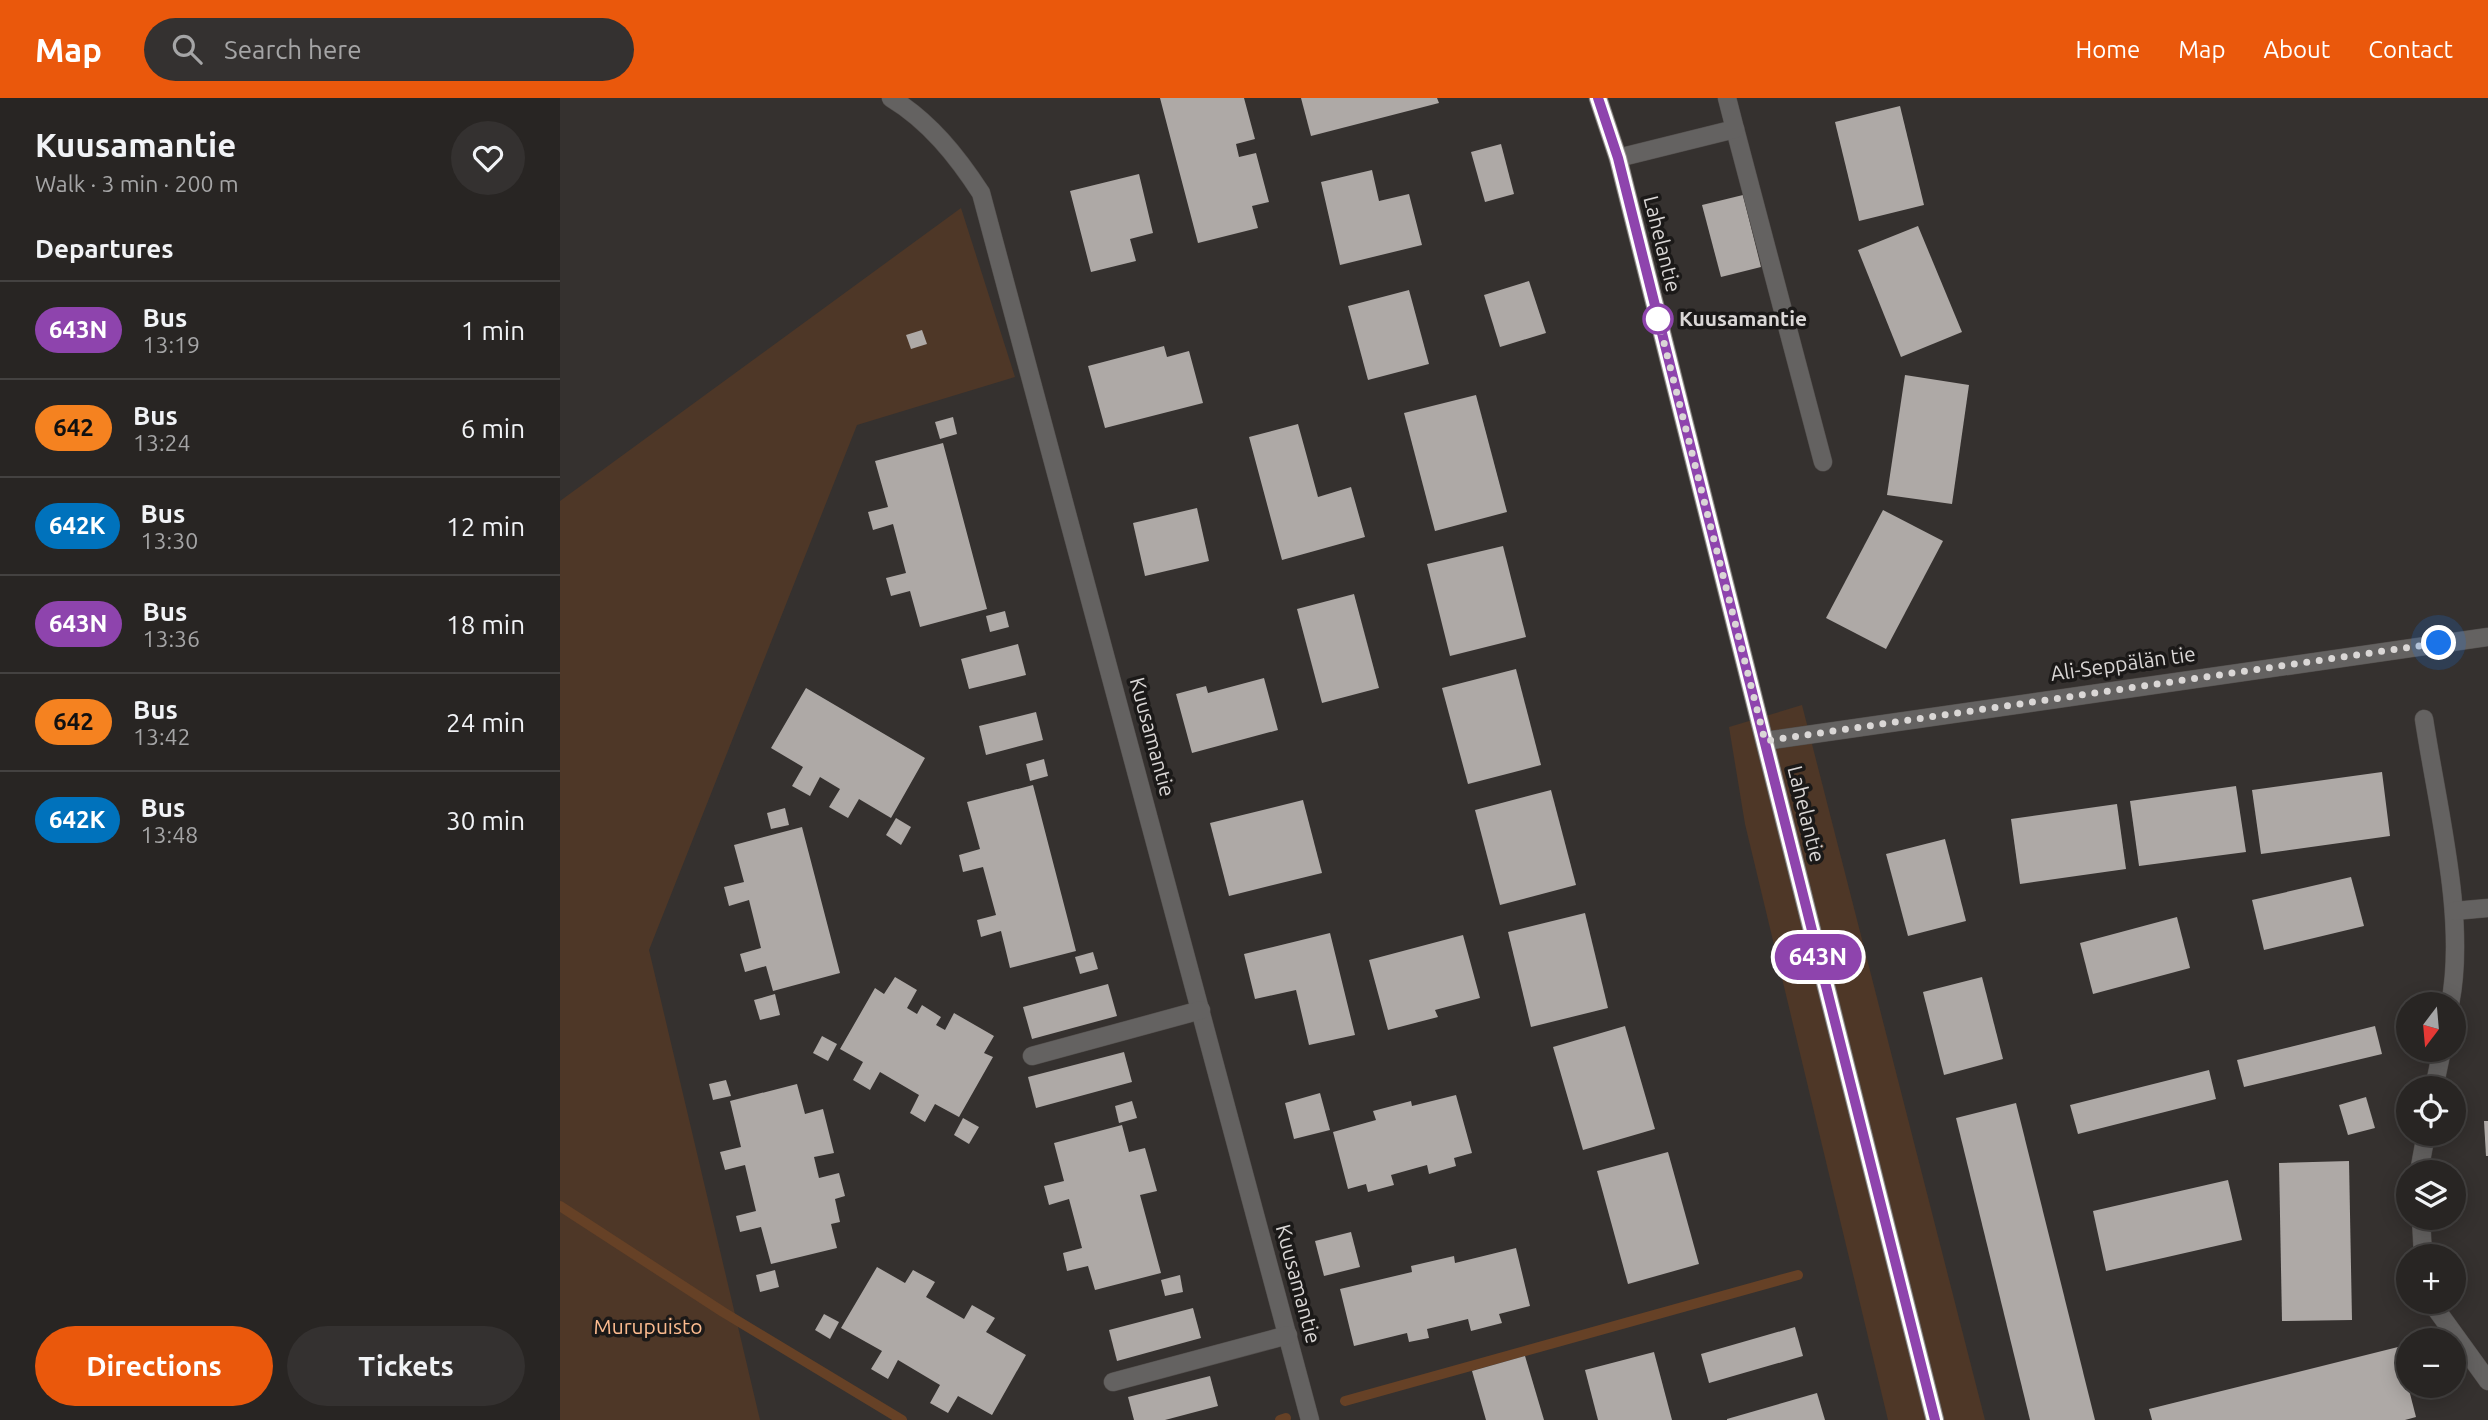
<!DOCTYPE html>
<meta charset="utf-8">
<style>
:root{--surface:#282523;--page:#343130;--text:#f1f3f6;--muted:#a5a5a6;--line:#444241;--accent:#ea580c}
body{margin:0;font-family:Ubuntu,sans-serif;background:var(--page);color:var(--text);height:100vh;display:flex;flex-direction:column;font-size:26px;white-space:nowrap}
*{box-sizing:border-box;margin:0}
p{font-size:23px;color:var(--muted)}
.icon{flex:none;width:38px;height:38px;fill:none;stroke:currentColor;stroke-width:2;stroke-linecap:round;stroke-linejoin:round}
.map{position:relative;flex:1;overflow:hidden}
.panel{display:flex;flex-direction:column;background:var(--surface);width:560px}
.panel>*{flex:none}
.badge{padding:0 14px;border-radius:23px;font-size:24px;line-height:46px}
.needle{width:46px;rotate:196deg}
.tools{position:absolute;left:1836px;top:894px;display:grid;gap:14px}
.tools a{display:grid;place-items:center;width:70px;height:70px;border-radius:50%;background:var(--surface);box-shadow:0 4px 18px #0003,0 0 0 2px var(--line);font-size:35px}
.you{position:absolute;width:35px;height:35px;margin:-18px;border:5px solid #fff;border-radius:50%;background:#1a73e8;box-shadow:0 0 0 10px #1a73e833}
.map>.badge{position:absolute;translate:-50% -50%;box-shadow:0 0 0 4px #fff}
h2{padding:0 35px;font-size:26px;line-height:63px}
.round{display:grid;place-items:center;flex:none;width:74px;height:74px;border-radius:37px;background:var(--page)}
.summary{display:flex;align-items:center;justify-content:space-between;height:119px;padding:0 35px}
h1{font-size:33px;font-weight:700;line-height:52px}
.button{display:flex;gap:14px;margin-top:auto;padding:14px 35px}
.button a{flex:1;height:80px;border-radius:42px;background:var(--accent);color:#fff;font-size:28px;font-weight:700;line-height:80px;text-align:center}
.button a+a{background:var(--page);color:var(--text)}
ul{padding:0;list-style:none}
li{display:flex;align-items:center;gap:21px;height:98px;padding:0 35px;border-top:2px solid var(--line)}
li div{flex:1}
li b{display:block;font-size:26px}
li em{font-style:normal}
li .badge{min-width:77px;font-weight:700;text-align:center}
header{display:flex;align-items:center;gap:42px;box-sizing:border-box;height:98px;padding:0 35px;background:var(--accent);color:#fff}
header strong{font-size:33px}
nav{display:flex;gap:38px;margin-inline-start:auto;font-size:24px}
.search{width:490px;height:63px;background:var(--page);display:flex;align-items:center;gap:18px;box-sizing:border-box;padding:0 24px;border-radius:38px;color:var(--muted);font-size:26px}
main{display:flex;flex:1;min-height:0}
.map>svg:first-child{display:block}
.green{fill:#4e3727}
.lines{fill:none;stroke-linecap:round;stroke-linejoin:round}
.stream{stroke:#664126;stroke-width:10}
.building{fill:#aea9a6}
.minor-casing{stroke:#534f4d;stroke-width:19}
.major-casing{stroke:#534f4d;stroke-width:19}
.minor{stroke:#646261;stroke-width:18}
.major{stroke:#95918f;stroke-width:18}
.line-casing{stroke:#fff;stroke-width:16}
.line{stroke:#8e44ad;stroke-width:10}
.walk{stroke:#dad7d6;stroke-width:7;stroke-dasharray:0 12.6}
.stop-dot{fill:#fff;stroke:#8e44ad;stroke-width:3.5}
.labels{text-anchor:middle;stroke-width:7;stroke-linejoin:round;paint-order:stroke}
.street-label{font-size:21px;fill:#dad7d6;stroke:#1b1918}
.stop-label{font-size:21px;font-weight:bold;fill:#dad7d6;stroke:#1b1918;text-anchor:start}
.park-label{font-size:21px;fill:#fcbb8f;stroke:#1b1918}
</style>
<header>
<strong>Map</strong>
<div class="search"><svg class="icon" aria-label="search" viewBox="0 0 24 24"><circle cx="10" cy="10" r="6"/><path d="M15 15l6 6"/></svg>Search here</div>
<nav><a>Home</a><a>Map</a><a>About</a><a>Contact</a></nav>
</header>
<main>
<section class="panel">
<div class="summary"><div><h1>Kuusamantie</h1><p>Walk · 3 min · 200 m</p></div><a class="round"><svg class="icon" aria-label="heart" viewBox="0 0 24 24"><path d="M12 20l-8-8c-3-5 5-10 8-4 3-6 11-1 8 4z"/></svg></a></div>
<h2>Departures</h2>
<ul>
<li><span class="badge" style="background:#8e44ad;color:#fff">643N</span><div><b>Bus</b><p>13:19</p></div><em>1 min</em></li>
<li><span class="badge" style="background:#f58220;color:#111">642</span><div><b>Bus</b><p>13:24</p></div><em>6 min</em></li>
<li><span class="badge" style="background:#0072bc;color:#fff">642K</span><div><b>Bus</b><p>13:30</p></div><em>12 min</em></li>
<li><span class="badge" style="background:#8e44ad;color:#fff">643N</span><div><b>Bus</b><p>13:36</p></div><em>18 min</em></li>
<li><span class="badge" style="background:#f58220;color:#111">642</span><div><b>Bus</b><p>13:42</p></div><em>24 min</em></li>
<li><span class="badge" style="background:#0072bc;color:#fff">642K</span><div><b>Bus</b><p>13:48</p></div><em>30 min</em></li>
</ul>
<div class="button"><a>Directions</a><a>Tickets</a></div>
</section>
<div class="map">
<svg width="1928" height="1322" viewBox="0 0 1928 1322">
<rect width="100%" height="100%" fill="#35312f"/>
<g class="green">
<path d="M 401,110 L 455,279 L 297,327 L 89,852 L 200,1322 L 0,1322 L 0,403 Z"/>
<path d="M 1242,607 L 1425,1322 L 1328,1322 L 1185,726 L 1169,629 Z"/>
</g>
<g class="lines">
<g class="stream">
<path d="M 0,1108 L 163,1214 L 342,1322"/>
<path d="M 785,1303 L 1238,1177"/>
<path d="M 720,1322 L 726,1320"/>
</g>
</g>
<g class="building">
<path d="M 600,0 L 684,0 L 695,41 L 676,46 L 679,59 L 696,55 L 709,104 L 692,108 L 698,130 L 638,145 Z"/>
<path d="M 741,0 L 877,0 L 879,5 L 751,38 Z"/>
<path d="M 1340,8 L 1364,107 L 1299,123 L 1275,24 Z"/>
<path d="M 941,46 L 954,96 L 925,104 L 911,54 Z"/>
<path d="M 812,72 L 819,103 L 849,96 L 862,147 L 780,167 L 761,84 Z"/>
<path d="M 579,76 L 593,135 L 570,141 L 576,163 L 531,174 L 510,93 Z"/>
<path d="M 1183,97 L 1201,169 L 1161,179 L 1142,107 Z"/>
<path d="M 1358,128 L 1402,234 L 1341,259 L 1298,152 Z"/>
<path d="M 969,183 L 986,235 L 940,249 L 924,197 Z"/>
<path d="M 849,192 L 869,266 L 808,282 L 788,208 Z"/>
<path d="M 362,232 L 367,246 L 351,251 L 346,237 Z"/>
<path d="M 604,248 L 607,259 L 629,253 L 643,305 L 545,330 L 528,268 Z"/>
<path d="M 1345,277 L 1409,287 L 1392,406 L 1327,397 Z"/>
<path d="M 916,297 L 947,414 L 875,433 L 844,315 Z"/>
<path d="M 393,319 L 397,336 L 380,341 L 375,324 Z"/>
<path d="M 738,326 L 758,399 L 791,389 L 805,439 L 722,462 L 689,339 Z"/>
<path d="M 383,345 L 427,511 L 360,529 L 350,493 L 331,498 L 326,480 L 346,475 L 333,426 L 313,432 L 308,414 L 328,409 L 315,363 Z"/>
<path d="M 637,410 L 649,463 L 585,478 L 573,425 Z"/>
<path d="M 1323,412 L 1383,443 L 1326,551 L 1266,520 Z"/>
<path d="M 943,448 L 966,539 L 890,558 L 867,466 Z"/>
<path d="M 794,496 L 819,590 L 762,605 L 737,511 Z"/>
<path d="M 445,513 L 449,529 L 430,534 L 426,518 Z"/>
<path d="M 458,546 L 466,577 L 409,591 L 401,561 Z"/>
<path d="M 956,571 L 981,667 L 908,686 L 882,590 Z"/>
<path d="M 704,580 L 718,632 L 632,655 L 616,596 L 646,588 L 648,595 Z"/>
<path d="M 246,590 L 365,660 L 331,720 L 299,701 L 288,720 L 269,709 L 280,691 L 260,679 L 250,698 L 232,688 L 243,669 L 211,650 Z"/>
<path d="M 476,614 L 483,642 L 426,657 L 419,628 Z"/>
<path d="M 484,661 L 488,678 L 470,683 L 466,666 Z"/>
<path d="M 1822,674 L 1830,738 L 1701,756 L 1692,692 Z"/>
<path d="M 473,687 L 516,853 L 450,870 L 441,833 L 421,839 L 417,822 L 436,817 L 423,769 L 403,774 L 399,757 L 420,751 L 407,704 Z"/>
<path d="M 1676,688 L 1686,754 L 1579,768 L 1570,703 Z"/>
<path d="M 991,692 L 1016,787 L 940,807 L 915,712 Z"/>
<path d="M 743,702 L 762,775 L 669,798 L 650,725 Z"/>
<path d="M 1557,706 L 1566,771 L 1460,786 L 1451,721 Z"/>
<path d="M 225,710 L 229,727 L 211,731 L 207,715 Z"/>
<path d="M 336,720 L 351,729 L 341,747 L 326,737 Z"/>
<path d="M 242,729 L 280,875 L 213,893 L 206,868 L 185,874 L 180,856 L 201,850 L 189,802 L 169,808 L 164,789 L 184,784 L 174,747 Z"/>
<path d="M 1385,741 L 1406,823 L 1348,838 L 1326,756 Z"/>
<path d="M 1791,779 L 1804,828 L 1704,852 L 1692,802 Z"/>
<path d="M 1025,815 L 1048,910 L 971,929 L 948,834 Z"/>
<path d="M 1617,819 L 1630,870 L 1533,896 L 1520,845 Z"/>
<path d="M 770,835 L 795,937 L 749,947 L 736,892 L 695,901 L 684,856 Z"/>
<path d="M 903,837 L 920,900 L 875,912 L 878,919 L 828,932 L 809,862 Z"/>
<path d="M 533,854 L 538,871 L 520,876 L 515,859 Z"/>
<path d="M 335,879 L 357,892 L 347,910 L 357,916 L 362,907 L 381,919 L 376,927 L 385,932 L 394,915 L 434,938 L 424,955 L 433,959 L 399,1019 L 375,1006 L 365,1024 L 350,1015 L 359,997 L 320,974 L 310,992 L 293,982 L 303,964 L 280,951 L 315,890 L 324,896 Z"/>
<path d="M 1422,879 L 1443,961 L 1384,977 L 1363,894 Z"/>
<path d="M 548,886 L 557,918 L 472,941 L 463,909 Z"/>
<path d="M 215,896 L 220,917 L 200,922 L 194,902 Z"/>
<path d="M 1065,928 L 1095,1031 L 1023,1052 L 993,949 Z"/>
<path d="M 1815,928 L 1822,956 L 1684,989 L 1677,962 Z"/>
<path d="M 262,938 L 277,946 L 268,963 L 253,955 Z"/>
<path d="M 564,954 L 572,984 L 476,1010 L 468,979 Z"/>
<path d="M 1649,972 L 1656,1001 L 1518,1036 L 1510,1007 Z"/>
<path d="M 166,982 L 171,998 L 153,1002 L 149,986 Z"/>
<path d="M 237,986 L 245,1016 L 263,1011 L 274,1055 L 254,1059 L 259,1080 L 279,1075 L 285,1098 L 275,1101 L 280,1124 L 271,1126 L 277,1150 L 211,1166 L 201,1129 L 180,1134 L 176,1118 L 196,1113 L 185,1067 L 165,1072 L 160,1054 L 181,1049 L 170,1003 Z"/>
<path d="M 760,995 L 770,1032 L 734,1041 L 725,1005 Z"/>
<path d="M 896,997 L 912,1055 L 894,1060 L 896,1068 L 869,1076 L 867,1067 L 831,1077 L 834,1087 L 808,1094 L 806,1086 L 788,1091 L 773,1034 L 816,1022 L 813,1013 L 851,1003 L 852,1008 Z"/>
<path d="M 1806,999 L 1815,1030 L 1788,1037 L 1779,1007 Z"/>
<path d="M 572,1003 L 577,1020 L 559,1025 L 555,1008 Z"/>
<path d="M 1456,1005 L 1535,1322 L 1470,1322 L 1396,1020 Z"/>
<path d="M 403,1020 L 419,1029 L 409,1046 L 394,1037 Z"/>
<path d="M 1924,1023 L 1928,1023 L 1928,1058 L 1926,1058 Z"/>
<path d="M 562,1027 L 569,1054 L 585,1050 L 597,1093 L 580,1097 L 601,1175 L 535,1192 L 528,1168 L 507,1173 L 503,1155 L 522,1150 L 509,1101 L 489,1107 L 484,1088 L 504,1083 L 494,1045 Z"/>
<path d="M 1108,1054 L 1139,1166 L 1068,1186 L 1037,1073 Z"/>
<path d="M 1789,1063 L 1792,1222 L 1722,1223 L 1719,1065 Z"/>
<path d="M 1668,1082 L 1682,1142 L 1546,1173 L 1533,1113 Z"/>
<path d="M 791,1134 L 800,1169 L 764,1178 L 755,1143 Z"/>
<path d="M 956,1150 L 970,1208 L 939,1216 L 942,1225 L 911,1233 L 908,1221 L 867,1231 L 869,1240 L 849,1244 L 847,1235 L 794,1248 L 780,1191 L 852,1174 L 851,1168 L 894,1158 L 895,1165 Z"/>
<path d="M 317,1169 L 345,1185 L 353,1172 L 375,1184 L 366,1199 L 404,1221 L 412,1207 L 435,1220 L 426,1234 L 466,1257 L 432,1317 L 398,1298 L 388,1315 L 370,1305 L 380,1287 L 338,1262 L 328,1281 L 311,1271 L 322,1253 L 281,1230 Z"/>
<path d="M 215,1172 L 219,1189 L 200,1194 L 196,1177 Z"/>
<path d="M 620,1177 L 623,1194 L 605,1198 L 601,1182 Z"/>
<path d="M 633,1210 L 641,1240 L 557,1263 L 549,1232 Z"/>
<path d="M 264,1216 L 279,1224 L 270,1241 L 255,1232 Z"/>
<path d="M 1235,1229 L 1243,1258 L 1149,1285 L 1141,1256 Z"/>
<path d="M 1838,1249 L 1856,1319 L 1845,1322 L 1592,1322 L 1589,1311 Z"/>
<path d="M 1094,1254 L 1112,1322 L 1038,1322 L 1025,1272 Z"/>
<path d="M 965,1258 L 984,1322 L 926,1322 L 912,1273 Z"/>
<path d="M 650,1278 L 658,1308 L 605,1322 L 574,1322 L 568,1299 Z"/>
<path d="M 1257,1295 L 1265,1322 L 1167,1322 L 1167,1321 Z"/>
</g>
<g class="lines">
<defs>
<g id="minor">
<path d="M 331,0 C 369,23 397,58 421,95 L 750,1322"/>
<path d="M 1175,31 L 1263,364"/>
<path d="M 1058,60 L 1175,31 L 1167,0"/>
<path d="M 1864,621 C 1877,708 1907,821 1890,906"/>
<path d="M 1205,643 L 1928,539"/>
<path d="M 1894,813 L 1928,810"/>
<path d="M 472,958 L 641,912"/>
<path d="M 1874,990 L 1882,952"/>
<path d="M 1859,1074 L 1866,1036"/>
<path d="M 1861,1120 L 1863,1158"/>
<path d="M 1871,1204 L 1928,1283"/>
<path d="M 553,1284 L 728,1237"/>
</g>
<path id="major" d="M 1038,0 L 1058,60 L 1375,1322"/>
</defs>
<use href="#minor" class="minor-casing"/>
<use href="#major" class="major-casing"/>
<use href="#minor" class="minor"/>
<use href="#major" class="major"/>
</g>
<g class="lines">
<defs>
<path id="line" d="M 1038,0 L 1058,60 L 1375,1322"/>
</defs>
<use href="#line" class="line-casing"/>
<use href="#line" class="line"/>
<path class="walk" d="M 1098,221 L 1205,643 L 1879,545"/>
</g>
<circle class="stop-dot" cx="1098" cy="221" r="14"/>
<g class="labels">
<g class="street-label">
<text transform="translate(1102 146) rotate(76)" y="7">Lahelantie</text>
<text transform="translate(1563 566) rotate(-8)" y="7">Ali-Seppälän tie</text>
<text transform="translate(592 639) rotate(75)" y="7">Kuusamantie</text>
<text transform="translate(1246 716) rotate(76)" y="7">Lahelantie</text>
<text transform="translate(738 1186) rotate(75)" y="7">Kuusamantie</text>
</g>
<g class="stop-label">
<text x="1119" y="228">Kuusamantie</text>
</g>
<g class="park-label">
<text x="88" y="1236">Murupuisto</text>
</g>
</g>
</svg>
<div class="tools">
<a><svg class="needle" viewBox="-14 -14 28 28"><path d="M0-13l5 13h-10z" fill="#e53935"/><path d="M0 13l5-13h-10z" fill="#a5a5a6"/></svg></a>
<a><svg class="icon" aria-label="locate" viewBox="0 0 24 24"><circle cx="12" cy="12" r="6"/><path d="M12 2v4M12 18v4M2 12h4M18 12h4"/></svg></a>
<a><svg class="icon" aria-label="layers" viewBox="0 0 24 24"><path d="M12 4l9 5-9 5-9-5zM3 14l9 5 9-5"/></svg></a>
<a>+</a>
<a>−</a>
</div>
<div class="you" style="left:1879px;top:545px"></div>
<b class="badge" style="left:1258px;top:859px;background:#8e44ad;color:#fff">643N</b>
</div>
</main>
